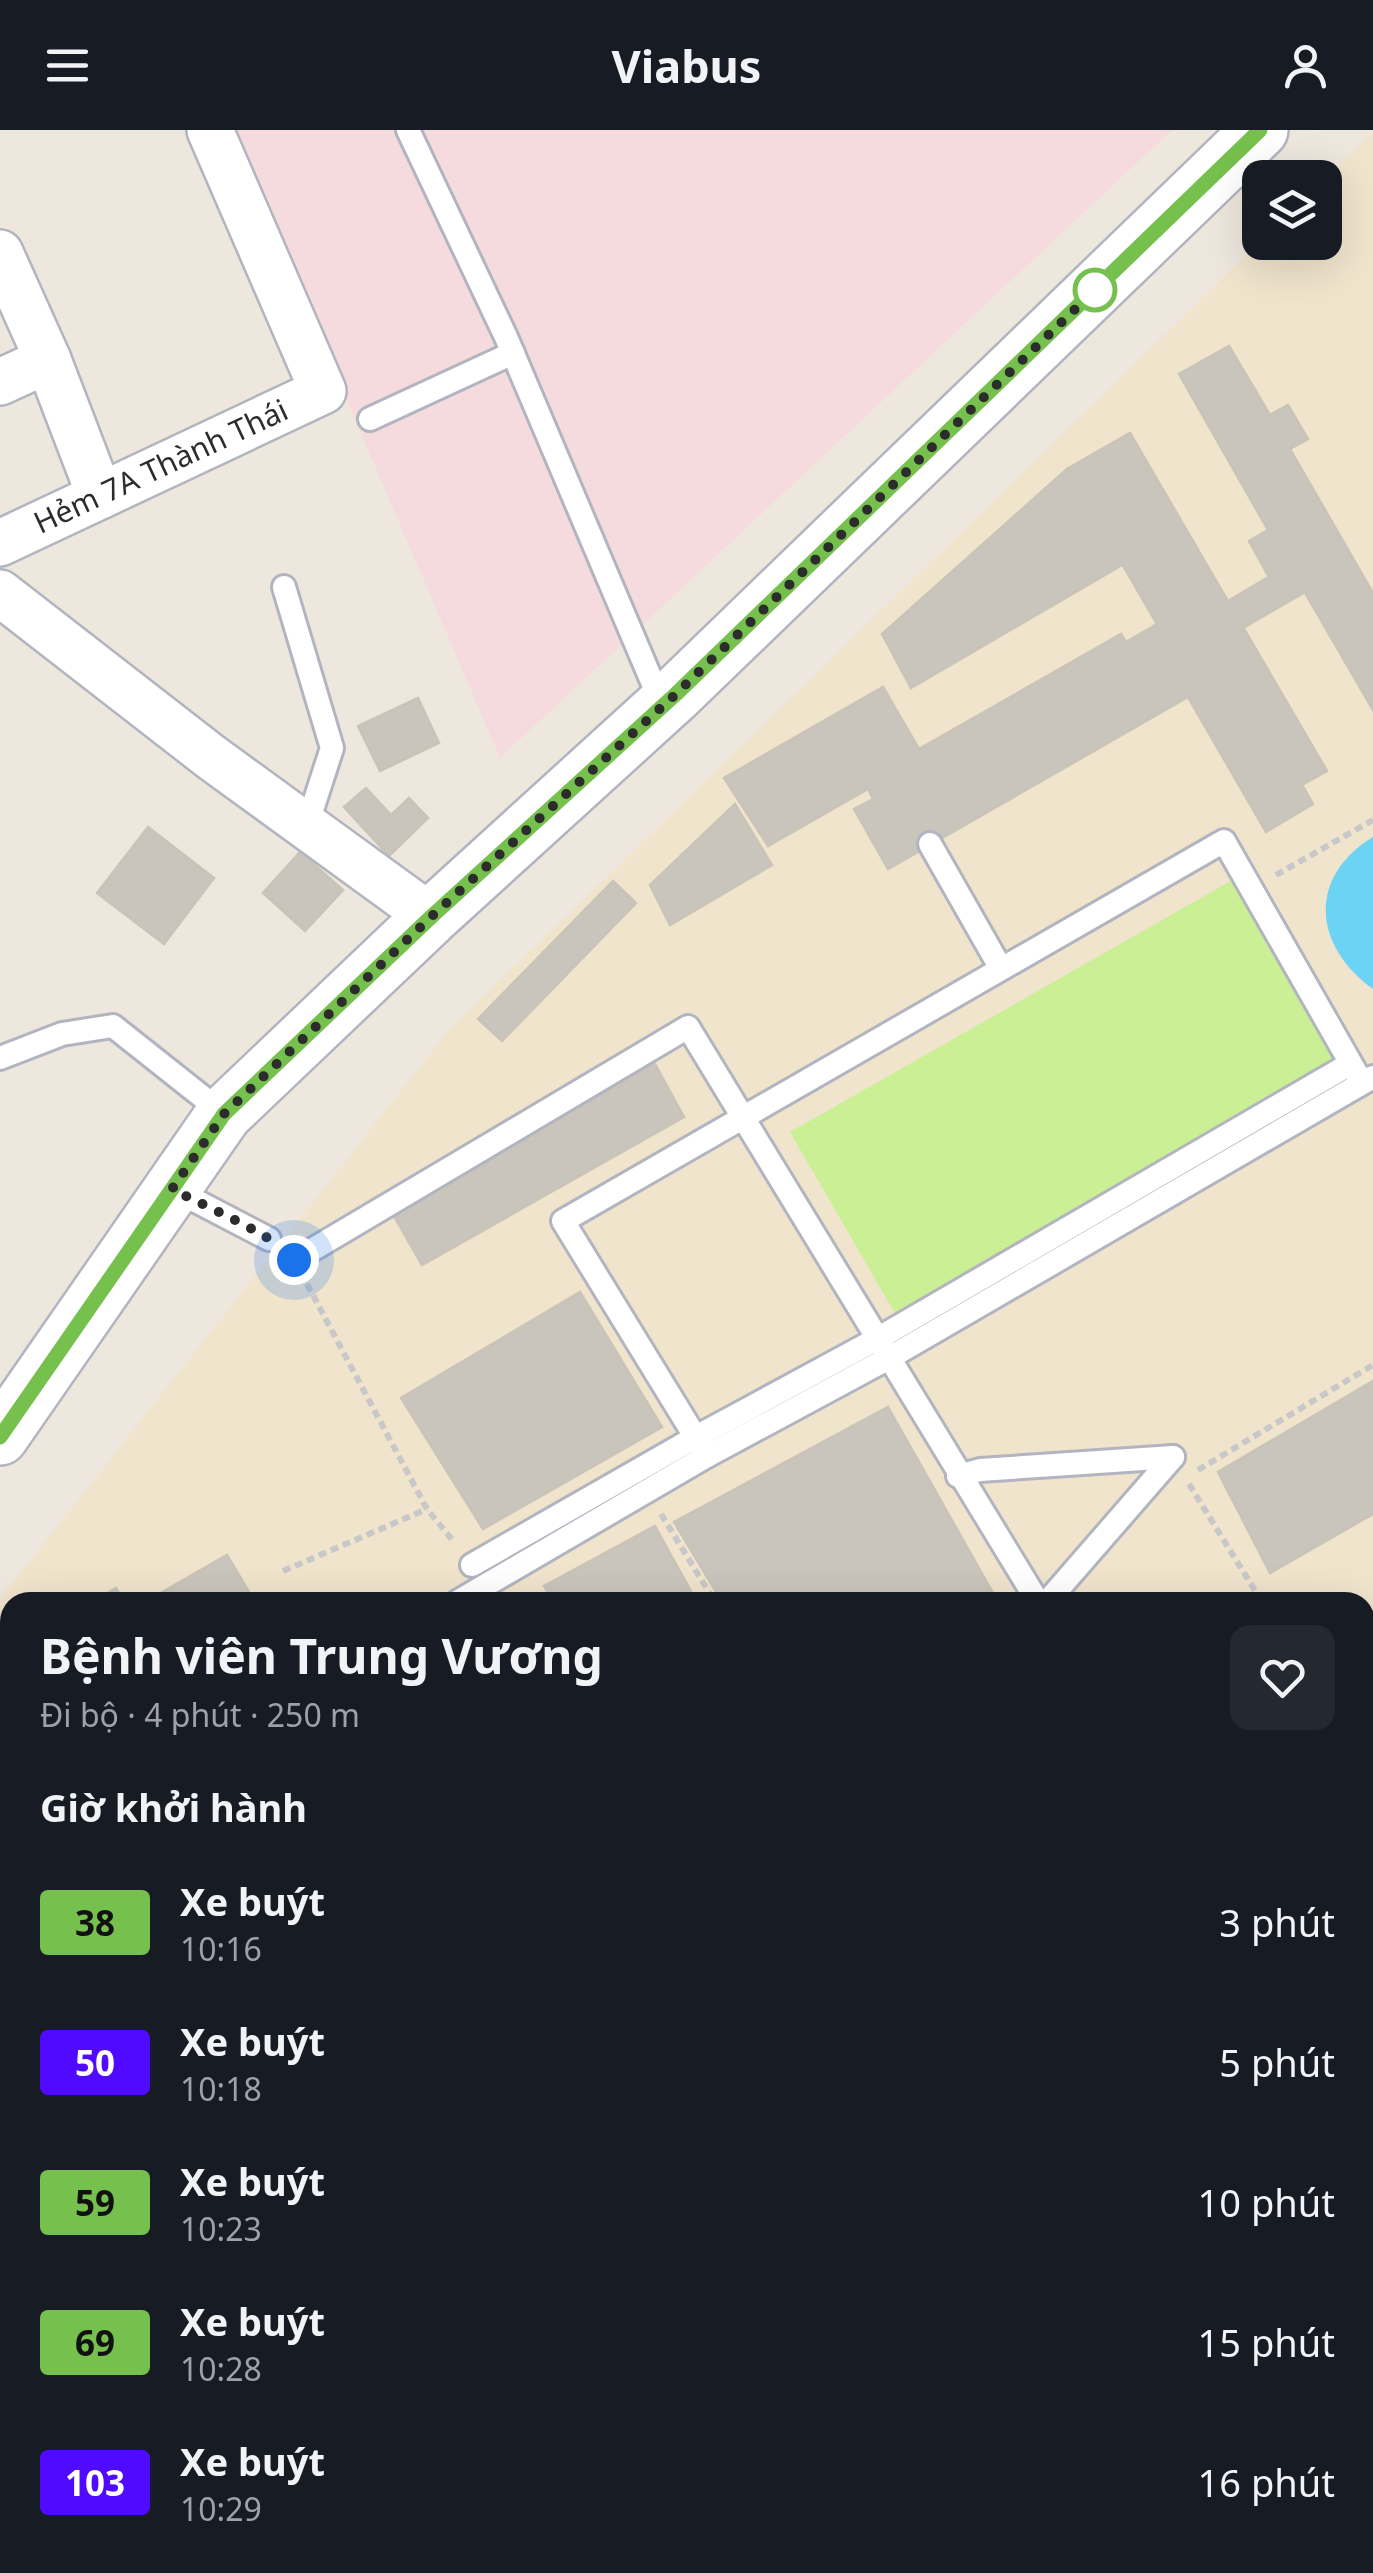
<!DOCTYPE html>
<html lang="vi">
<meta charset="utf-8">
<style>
:root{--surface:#171b24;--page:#242831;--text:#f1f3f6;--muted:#9ea1a6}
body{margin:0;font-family:"Noto Sans",sans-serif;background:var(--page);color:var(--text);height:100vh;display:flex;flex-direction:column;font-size:38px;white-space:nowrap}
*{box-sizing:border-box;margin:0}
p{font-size:32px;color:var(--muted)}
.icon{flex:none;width:55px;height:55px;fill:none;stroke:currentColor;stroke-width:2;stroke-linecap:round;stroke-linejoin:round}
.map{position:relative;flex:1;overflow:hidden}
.side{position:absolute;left:0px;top:1462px;width:1375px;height:982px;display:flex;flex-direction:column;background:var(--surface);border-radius:30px 30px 0 0;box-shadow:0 10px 40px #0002}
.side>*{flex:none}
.badge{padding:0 20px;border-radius:8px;font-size:35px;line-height:65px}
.fabs{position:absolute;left:1242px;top:30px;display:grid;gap:20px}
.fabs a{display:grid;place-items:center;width:100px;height:100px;border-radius:20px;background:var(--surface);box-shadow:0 10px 40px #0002;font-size:50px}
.you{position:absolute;width:50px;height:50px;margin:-25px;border:8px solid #fff;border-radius:50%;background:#1a73e8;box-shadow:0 0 0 15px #1a73e833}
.map>.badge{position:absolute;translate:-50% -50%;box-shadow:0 0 0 5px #fff}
h2{padding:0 40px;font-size:38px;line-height:90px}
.round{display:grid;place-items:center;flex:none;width:105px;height:105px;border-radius:20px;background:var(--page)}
.overview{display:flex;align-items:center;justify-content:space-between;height:170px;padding:0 40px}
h1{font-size:48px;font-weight:700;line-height:75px}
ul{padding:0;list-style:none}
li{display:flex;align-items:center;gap:30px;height:140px;padding:0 40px}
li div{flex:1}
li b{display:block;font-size:38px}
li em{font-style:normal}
li .badge{min-width:110px;font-weight:700;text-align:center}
header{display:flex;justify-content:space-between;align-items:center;height:130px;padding:0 40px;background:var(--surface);font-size:45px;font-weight:700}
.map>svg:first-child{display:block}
.education{fill:#f0e4cd}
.medical{fill:#f5dbdd}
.pitch{fill:#caef94}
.water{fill:#6dd3f4}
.building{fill:#c9c5bc;stroke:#cac3b7;stroke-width:2.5}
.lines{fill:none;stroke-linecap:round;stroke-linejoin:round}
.service-casing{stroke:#b2b5c0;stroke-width:28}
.minor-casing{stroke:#b2b5c0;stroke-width:50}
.secondary-casing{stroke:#b2b5c0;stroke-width:60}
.path{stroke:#c8c8c8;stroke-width:6;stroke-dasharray:8 5;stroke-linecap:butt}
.service{stroke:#fff;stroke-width:22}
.minor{stroke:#fff;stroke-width:45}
.secondary{stroke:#fff;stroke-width:55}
.line-casing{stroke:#fff;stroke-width:22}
.line{stroke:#76c04d;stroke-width:15}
.walk{stroke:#2c2c2c;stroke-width:10;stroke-dasharray:0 18}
.stop-dot{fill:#fff;stroke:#76c04d;stroke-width:5}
.labels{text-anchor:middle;stroke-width:8;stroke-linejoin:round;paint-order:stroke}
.street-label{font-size:30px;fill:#2c2c2c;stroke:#fff}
</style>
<header><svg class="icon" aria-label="menu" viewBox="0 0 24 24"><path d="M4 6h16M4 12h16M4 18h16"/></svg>Viabus<svg class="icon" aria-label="person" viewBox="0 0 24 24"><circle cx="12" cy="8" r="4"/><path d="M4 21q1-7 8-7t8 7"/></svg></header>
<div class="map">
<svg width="1373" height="2443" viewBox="0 0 1373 2443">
<rect width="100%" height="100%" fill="#eee7de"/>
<path class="education" d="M 1373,2 L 1373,2378 L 1365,2389 L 1365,1472 L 10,1472 L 10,2435 L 1275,2435 L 1269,2443 L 0,2443 L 0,1469 L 449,900 L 1260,112 L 1325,112 L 1325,49 Z"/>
<path class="medical" d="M 231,0 L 1172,0 L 500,628 Z"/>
<path class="pitch" d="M 1236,748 L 1342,931 L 896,1185 L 790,1002 Z"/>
<path class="water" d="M 1373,707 L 1373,859 C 1313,816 1307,747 1373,707 Z"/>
<g class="building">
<path d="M 1229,216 L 1270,285 L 1288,275 L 1308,309 L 1290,319 L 1373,463 L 1373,580 L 1289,435 L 1269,447 L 1249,411 L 1268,400 L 1179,244 Z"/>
<path d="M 1130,303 L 1327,641 L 1302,655 L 1313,674 L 1266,702 L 1188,567 L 888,739 L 854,679 L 873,669 L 868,659 L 768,716 L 724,648 L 883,557 L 919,619 L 1121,504 L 1126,512 L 1157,494 L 1067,339 Z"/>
<path d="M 1067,339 L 1122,435 L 911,558 L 882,504 Z"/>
<path d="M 1289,435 L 1305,462 L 1243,498 L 1228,471 Z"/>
<path d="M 418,568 L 439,613 L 380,641 L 358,596 Z"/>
<path d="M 366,658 L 391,685 L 409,668 L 428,688 L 389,726 L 344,677 Z"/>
<path d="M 735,674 L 772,735 L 670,795 L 650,755 Z"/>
<path d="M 148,697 L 214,748 L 164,814 L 97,763 Z"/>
<path d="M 300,722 L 343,760 L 305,801 L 263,763 Z"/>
<path d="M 613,751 L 636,773 L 502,911 L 478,889 Z"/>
<path d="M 655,934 L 684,987 L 422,1135 L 391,1081 Z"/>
<path d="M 580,1162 L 662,1297 L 483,1399 L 401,1268 Z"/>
<path d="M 1373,1251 L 1373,1384 L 1270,1443 L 1218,1342 Z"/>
<path d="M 888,1277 L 998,1472 L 722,1472 L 674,1392 Z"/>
<path d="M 655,1396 L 693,1465 L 680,1472 L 553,1472 L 544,1456 Z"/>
<path d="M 227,1425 L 255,1472 L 145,1472 Z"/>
<path d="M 116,1458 L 125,1472 L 92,1472 Z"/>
<path d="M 1365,1590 L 1373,1603 L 1373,1646 L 1365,1650 Z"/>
<path d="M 10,1750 L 10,1809 L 0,1815 L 0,1756 Z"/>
<path d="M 1373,1846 L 1373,1952 L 1365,1956 L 1365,1851 Z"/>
<path d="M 10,2033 L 10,2195 L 0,2201 L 0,2038 Z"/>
<path d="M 1365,2057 L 1373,2071 L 1373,2149 L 1365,2154 Z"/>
<path d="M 0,2366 L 10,2375 L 10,2383 L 0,2395 Z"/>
<path d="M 121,2435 L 301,2435 L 287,2443 L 125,2443 Z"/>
<path d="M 624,2435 L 1035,2435 L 1021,2443 L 609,2443 Z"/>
</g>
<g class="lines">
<defs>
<g id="service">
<path d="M 408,0 L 506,207 L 662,575"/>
<path d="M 370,289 L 513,223"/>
<path d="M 284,457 L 332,618 L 306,698"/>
<path d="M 930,714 L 1000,837"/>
<path d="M 0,928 L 62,904 L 113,896 L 224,984"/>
<path d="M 173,1059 L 269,1109"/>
<path d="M 295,1130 L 688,897 L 1038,1472"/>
<path d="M 707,1326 L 563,1091 L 1224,711 L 1362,953"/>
<path d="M 958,1346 L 980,1340 L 1173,1327"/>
<path d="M 472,1435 L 696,1307 L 877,1209 L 1350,934"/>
<path d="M 457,1472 L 707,1326 L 889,1228 L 1373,947"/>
<path d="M 1047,1472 L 1173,1327"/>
<path d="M 0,1735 L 10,1729"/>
</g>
<g id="minor">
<path d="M 0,123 L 48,230 L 100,366"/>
<path d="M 0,252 L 48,230"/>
<path d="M 0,413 L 323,261 L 210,0"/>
<path d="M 0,463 L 211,627 L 431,787"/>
</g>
<path id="secondary" d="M 0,1307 L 224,984 L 431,787 L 676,564 L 1260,0"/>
</defs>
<use href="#service" class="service-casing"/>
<use href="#minor" class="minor-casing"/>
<use href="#secondary" class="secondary-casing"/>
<g class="path">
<path d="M 1276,745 L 1373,690"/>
<path d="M 307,1154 L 427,1379 L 454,1412"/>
<path d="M 1198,1340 L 1373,1235"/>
<path d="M 1189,1354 L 1262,1472"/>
<path d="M 661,1384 L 715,1472"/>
<path d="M 283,1441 L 427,1379"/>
<path d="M 0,1520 L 10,1532"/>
<path d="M 1365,1542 L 1373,1539"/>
<path d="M 1365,1831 L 1373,1827"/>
<path d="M 0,2269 L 10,2286"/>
<path d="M 97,2435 L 101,2443"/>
<path d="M 344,2443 L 358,2435"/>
<path d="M 561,2443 L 575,2435"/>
</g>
<use href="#service" class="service"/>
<use href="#minor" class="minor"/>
<use href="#secondary" class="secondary"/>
</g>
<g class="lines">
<defs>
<path id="line" d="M 0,1307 L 224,984 L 431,787 L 676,564 L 1260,0"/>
</defs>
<use href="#line" class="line-casing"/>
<use href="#line" class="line"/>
<path class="walk" d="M 294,1130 C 283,1109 198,1073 172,1059 L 224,984 L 431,787 L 676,564 L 1095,160"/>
</g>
<circle class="stop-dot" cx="1095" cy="160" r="20"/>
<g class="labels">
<g class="street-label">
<text transform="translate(161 337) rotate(-25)" y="10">Hẻm 7A Thành Thái</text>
</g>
</g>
</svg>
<div class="fabs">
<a><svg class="icon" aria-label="layers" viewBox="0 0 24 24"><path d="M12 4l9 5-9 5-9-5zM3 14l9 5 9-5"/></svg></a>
</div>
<div class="you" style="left:294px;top:1130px"></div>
<section class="side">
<div class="overview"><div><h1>Bệnh viên Trung Vương</h1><p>Đi bộ · 4 phút · 250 m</p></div><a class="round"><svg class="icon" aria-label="heart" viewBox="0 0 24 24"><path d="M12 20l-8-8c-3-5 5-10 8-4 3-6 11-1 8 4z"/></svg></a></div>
<h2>Giờ khởi hành</h2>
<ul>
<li><span class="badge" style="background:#76c04d;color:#111">38</span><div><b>Xe buýt</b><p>10:16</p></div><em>3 phút</em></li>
<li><span class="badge" style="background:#4f0aff;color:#fff">50</span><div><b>Xe buýt</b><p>10:18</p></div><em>5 phút</em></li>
<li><span class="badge" style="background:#76c04d;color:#111">59</span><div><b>Xe buýt</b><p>10:23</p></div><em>10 phút</em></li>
<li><span class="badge" style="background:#76c04d;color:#111">69</span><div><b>Xe buýt</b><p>10:28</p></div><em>15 phút</em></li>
<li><span class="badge" style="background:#4f0aff;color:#fff">103</span><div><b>Xe buýt</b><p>10:29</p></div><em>16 phút</em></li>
</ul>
</section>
</div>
